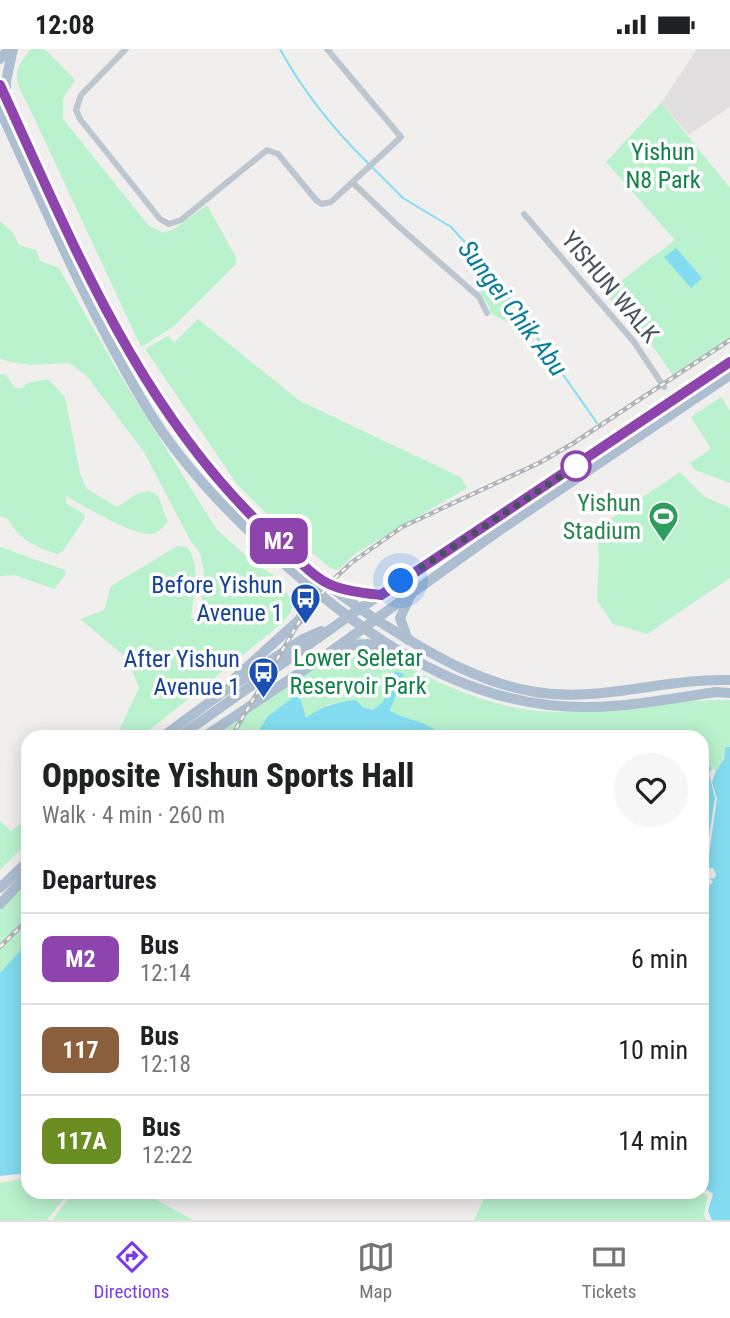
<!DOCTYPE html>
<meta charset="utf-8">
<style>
:root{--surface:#fff;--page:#f6f6f6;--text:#202124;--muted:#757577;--line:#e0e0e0;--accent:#7c3aed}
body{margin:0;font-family:"Roboto Condensed",sans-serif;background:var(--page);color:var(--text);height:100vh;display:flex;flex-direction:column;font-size:26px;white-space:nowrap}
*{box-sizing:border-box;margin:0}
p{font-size:23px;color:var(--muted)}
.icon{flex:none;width:38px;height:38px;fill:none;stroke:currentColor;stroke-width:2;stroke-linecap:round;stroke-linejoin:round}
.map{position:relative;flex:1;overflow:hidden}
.details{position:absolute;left:21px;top:681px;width:688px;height:469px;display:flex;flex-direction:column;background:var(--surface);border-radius:21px;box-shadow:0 4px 18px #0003}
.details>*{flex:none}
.badge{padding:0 14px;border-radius:10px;font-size:24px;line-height:46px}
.you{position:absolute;width:35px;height:35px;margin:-18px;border:5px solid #fff;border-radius:50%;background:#1a73e8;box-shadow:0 0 0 10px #1a73e833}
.map>.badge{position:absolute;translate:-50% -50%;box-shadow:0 0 0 4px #fff}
h2{padding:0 21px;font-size:26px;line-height:63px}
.round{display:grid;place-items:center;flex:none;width:74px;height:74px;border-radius:37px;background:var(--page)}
.summary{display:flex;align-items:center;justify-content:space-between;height:119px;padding:0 21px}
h1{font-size:33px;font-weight:800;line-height:52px}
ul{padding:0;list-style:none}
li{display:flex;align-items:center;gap:21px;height:91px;padding:0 21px;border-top:2px solid var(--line)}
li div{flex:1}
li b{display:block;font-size:26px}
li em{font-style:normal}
li .badge{min-width:77px;font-weight:700;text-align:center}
.status{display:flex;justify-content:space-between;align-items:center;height:49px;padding:0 35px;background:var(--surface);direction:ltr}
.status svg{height:19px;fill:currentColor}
.tabs{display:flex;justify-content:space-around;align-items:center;height:98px;border-top:2px solid var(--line);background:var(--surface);font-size:19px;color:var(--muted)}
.tabs a{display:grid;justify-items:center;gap:4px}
.tabs .on{color:var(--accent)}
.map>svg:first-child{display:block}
.education{fill:#e2dfe0}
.green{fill:#baf2ce}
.water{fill:#84dcf1}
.pier{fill:#f1eeee}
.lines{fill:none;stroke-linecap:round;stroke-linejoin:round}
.stream{stroke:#84dcf1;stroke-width:2}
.minor{stroke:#bbc6ce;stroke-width:6}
.primary{stroke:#acbecf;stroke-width:10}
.rail-casing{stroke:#b0b4b9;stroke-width:4.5}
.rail{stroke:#fff;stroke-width:2;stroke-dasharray:5;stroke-linecap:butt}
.line-casing{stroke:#fff;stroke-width:16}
.line{stroke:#8e44ad;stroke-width:10}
.walk{stroke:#45525d;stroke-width:7;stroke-dasharray:0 12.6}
.stop-dot{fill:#fff;stroke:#8e44ad;stroke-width:3.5}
.labels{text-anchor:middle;stroke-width:7;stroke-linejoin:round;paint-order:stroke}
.park-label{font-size:24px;fill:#118348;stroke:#fff}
.street-label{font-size:24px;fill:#45525d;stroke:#fff}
.leisure-label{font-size:24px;fill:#27864d;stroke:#fff;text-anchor:end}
.transit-label{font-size:24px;fill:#164399;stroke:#fff;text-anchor:end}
.water-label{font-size:26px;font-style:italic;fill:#067d9a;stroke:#fff}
</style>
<div class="status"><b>12:08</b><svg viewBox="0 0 49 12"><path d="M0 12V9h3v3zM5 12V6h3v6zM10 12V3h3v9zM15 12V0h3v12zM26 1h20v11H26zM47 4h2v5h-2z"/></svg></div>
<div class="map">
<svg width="730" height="1171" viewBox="0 0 730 1171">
<rect width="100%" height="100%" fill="#f1eeee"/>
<path class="education" d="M 697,0 L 730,0 L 730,58 L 689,86 L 661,54 Z"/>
<g class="green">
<path d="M 31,0 L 45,0 L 75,31 L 63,49 L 63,70 L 149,177 L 164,184 L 174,180 L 207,156 L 236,208 L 236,215 L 173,278 L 141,298 L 29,58 C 15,32 10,24 31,0 Z"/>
<path d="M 661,54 L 730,139 L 730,290 L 674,328 L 656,302 L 605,244 L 675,191 L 606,113 Z"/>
<path d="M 0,172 L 14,185 L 19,196 L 36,201 L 40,212 L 59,219 L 120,326 L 217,481 L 258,517 L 272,525 L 293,552 L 291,563 L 281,575 L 141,688 L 116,688 L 139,639 L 128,610 L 80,570 L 104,561 L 111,537 L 177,497 L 187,498 C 202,518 193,546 191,569 L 200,570 L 204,523 L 200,504 L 190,491 L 144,403 L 86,326 L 69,314 L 32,316 L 9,313 L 0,309 Z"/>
<path d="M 491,232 L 517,264 L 515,276 L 491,265 L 489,257 L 479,243 Z"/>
<path d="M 198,270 L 300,352 L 460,428 L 467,439 L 356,504 L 338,521 L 330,519 L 273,471 L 237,435 L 145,300 L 168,287 L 175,293 Z"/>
<path d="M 0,325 L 6,326 L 15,339 L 22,339 L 28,334 L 48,330 L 65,348 L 80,424 L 86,439 L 117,458 C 130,450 150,431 160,451 C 163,458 164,466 168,473 C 163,477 158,485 151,485 C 131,486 85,457 66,447 L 66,454 L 84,465 L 85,469 L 63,502 L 57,505 C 37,499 18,490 8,470 L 0,467 Z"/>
<path d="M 721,348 L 730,362 L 730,434 L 695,421 L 690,414 L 711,400 L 691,368 Z"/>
<path d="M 680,423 L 705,448 L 730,459 L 730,529 L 647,585 L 613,575 L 597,551 L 599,511 L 597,479 Z"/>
<path d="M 0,498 L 65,521 L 66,525 L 54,540 L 15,526 L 0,527 Z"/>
<path d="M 357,586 C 411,622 472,655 538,662 C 564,665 592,661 618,658 C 655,655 692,651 730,651 L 730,698 L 725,698 L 722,717 L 716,722 L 702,716 L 702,688 L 441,688 L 439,684 L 399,668 L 383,653 L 373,661 L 363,658 L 356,651 L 329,655 L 306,669 L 297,651 L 287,641 L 291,650 L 268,667 L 255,688 L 211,688 Z"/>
<path d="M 28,750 L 28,793 L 0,821 L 0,772 L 11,782 L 25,771 L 26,751 Z"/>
<path d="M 28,832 L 28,893 L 0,924 L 0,861 Z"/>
<path d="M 28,1129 L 28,1143 L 69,1143 L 47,1171 L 0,1171 L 0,1134 Z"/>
<path d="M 74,1143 L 142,1143 L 193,1171 L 52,1171 Z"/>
<path d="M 487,1143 L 700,1143 L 708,1147 L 704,1165 L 706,1171 L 474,1171 Z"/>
</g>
<g class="water">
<path d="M 676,199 L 702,229 L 691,239 L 664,208 Z"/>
<path d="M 395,622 L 404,625 L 390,661 C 405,673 430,670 441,688 L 255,688 L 268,667 L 291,650 L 287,641 L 301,651 L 306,669 C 322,657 336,653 356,651 L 363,658 L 373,661 L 383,653 Z"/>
<path d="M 725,698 L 730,698 L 730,1171 L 712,1171 L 708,1162 L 713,1145 L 702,1137 L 702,716 L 709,717 L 716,722 L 724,710 Z"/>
<path d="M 28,893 L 28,1124 L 0,1127 L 0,924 Z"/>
</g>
<path class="pier" d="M 712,719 L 716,722 L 712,733 L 717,750 L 707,819 L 713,819 L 716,825 L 715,829 L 710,830 L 713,833 L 710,836 L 702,829 L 702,817 L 704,815 L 703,807 L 706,806 L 715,749 L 709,724 Z"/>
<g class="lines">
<g class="stream">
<path d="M 280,0 C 304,44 333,80 369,115"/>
<path d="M 373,119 L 403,149 L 451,178 L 473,202 L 522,267 L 597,374"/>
</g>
<g class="minor">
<path d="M 126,0 L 81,46 L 76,61 L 80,70 L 160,170 L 169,175 L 181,171 L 267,101 L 278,105 L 316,151 L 322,155 L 331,153 L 401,88 L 327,0"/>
<path d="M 353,134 L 397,176 L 479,248 L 487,264"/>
<path d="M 524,165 L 634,293 L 664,338"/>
</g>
<g class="primary">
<path d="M 0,10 L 9,0"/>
<path d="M 0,36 C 28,97 55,158 85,218 C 96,242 106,267 120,289 C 187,406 280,513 396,583 C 438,609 481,633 530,642 C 598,655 663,629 730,631"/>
<path d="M 6,43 L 6,32 L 13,0"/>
<path d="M 0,61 C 47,163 91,268 150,364 C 182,416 227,462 271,503 C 349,574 440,644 549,656 C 605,663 661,651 716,643 L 730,644"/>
<path d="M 333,536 L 380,546"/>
<path d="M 408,591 L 400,569 L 412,543"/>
<path d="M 341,597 L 368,595 L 388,599"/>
<path d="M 236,628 L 299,571 L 306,559 L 307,535"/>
<path d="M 162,688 L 226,641 L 303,590 L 321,582"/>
<path d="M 179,688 L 359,560 L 730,313"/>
<path d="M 204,688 L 323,608 L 500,481 L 730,326"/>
<path d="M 0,839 L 28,812"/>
<path d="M 0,855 L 28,825"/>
</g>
<defs>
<g id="rail">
<path d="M 231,688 L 302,568 L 334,530 L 351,514 L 402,478 L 539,414 L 572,395 L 730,291"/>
<path d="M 0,898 L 28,870"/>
</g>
</defs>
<use href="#rail" class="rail-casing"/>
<use href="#rail" class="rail"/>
</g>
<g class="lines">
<defs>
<path id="line" d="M 0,36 C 74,197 142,369 276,490 C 292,504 310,526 329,535 C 344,542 364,544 381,546 L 730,313"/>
</defs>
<use href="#line" class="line-casing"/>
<use href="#line" class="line"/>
<path class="walk" d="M 401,532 L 576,417"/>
</g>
<defs>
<symbol id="stadium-pin" viewBox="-11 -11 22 30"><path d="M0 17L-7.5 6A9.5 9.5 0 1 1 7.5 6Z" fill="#2e9e5b" stroke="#fff"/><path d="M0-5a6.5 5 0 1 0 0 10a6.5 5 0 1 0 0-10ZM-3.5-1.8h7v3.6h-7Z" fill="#fff"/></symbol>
<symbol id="bus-pin" viewBox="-11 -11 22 30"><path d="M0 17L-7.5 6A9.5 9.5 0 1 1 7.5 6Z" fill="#1a4fb4" stroke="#fff"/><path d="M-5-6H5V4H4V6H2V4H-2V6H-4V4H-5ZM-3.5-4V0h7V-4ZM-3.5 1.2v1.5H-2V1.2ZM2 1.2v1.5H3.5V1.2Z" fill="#fff"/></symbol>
</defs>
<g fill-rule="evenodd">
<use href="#stadium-pin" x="646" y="450" width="35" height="47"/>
<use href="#bus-pin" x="288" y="532" width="35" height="47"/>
<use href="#bus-pin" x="246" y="606" width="35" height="47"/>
</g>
<circle class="stop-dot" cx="576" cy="417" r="14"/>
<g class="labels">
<g class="park-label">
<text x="663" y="111">Yishun<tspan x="663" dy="28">N8 Park</tspan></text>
<text x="358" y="617">Lower Seletar<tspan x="358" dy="28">Reservoir Park</tspan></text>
</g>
<g class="street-label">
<text transform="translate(610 238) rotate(50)" y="8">YISHUN WALK</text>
</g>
<g class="leisure-label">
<text x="641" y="462">Yishun<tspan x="641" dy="28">Stadium</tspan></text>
</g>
<g class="transit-label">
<text x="283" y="544">Before Yishun<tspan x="283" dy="28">Avenue 1</tspan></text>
<text x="240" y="618">After Yishun<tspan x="240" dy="28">Avenue 1</tspan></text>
</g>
<g class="water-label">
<text transform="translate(513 259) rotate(53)" y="9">Sungei Chik Abu</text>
</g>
</g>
</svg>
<div class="you" style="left:401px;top:532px"></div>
<b class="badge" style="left:279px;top:492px;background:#8e44ad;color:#fff">M2</b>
<section class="details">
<div class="summary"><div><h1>Opposite Yishun Sports Hall</h1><p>Walk · 4 min · 260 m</p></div><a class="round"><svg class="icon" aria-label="heart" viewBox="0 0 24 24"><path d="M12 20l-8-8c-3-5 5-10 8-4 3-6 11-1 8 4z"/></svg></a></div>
<h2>Departures</h2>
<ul>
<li><span class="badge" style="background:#8e44ad;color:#fff">M2</span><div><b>Bus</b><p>12:14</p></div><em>6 min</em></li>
<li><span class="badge" style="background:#8b5e3c;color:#fff">117</span><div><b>Bus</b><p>12:18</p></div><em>10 min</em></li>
<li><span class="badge" style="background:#6b8e23;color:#fff">117A</span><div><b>Bus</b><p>12:22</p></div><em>14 min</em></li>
</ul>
</section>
</div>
<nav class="tabs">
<a class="on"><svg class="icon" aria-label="directions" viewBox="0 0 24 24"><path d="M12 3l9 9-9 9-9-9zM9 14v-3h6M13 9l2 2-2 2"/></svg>Directions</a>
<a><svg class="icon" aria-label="map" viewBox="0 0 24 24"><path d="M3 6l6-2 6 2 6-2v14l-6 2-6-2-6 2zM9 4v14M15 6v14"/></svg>Map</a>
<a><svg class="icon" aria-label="tickets" viewBox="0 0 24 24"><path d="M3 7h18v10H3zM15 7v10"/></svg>Tickets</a>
</nav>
